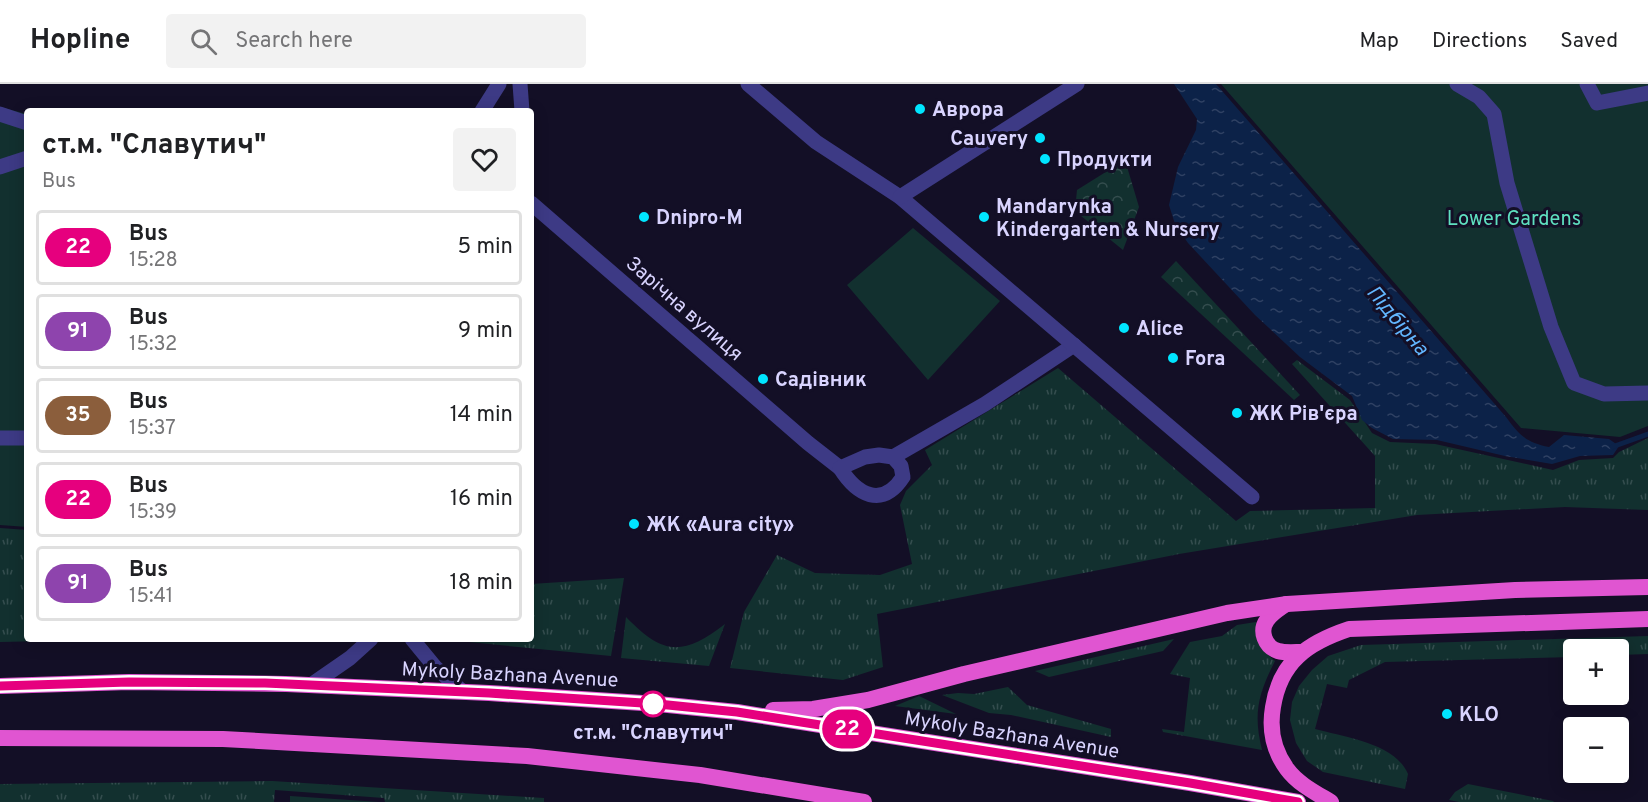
<!DOCTYPE html>
<meta charset="utf-8">
<style>
:root{--surface:#fff;--page:#f2f2f2;--text:#202124;--muted:#757577;--line:#e0e0e0}
body{margin:0;font-family:Overpass,sans-serif;background:var(--page);color:var(--text);height:100vh;display:flex;flex-direction:column;font-size:22px;white-space:nowrap}
*{box-sizing:border-box;margin:0}
p{font-size:20px;color:var(--muted)}
.icon{flex:none;width:33px;height:33px;fill:none;stroke:currentColor;stroke-width:2;stroke-linecap:round;stroke-linejoin:round}
.map{position:relative;flex:1;overflow:hidden}
.drawer{position:absolute;left:24px;top:24px;width:510px;height:534px;display:flex;flex-direction:column;background:var(--surface);border-radius:6px;box-shadow:0 3px 15px #0003}
.drawer>*{flex:none}
.badge{padding:0 12px;border-radius:20px;font-size:21px;line-height:39px}
.fabs{position:absolute;left:1563px;top:555px;display:grid;gap:12px}
.fabs a{display:grid;place-items:center;width:66px;height:66px;border-radius:6px;background:var(--surface);box-shadow:0 3px 15px #0003;font-size:30px}
.map>.badge{position:absolute;translate:-50% -50%;box-shadow:0 0 0 3px #fff}
.round{display:grid;place-items:center;flex:none;width:63px;height:63px;border-radius:6px;background:var(--page)}
.head{display:flex;align-items:center;justify-content:space-between;height:102px;padding:0 18px}
h1{font-size:28px;font-weight:700;line-height:45px}
ul{padding:0;list-style:none}
li{display:flex;align-items:center;gap:18px;height:75px;margin:0 12px 9px;padding:0 6px;border:3px solid var(--line);border-radius:6px}
li div{flex:1}
li b{display:block;font-size:22px}
li em{font-style:normal}
li .badge{min-width:66px;font-weight:700;text-align:center}
header{display:flex;align-items:center;gap:36px;box-sizing:border-box;height:84px;padding:0 30px;background:var(--surface);border-bottom:2px solid var(--line)}
header strong{font-size:28px}
nav{display:flex;gap:33px;margin-inline-start:auto;font-size:21px}
.search{width:420px;height:54px;background:var(--page);display:flex;align-items:center;gap:15px;box-sizing:border-box;padding:0 21px;border-radius:6px;color:var(--muted);font-size:22px}
.map>svg:first-child{display:block}
.grass{fill:url(#grass-tufts)}
.park{fill:url(#park-crowns)}
.garden{fill:#12302f}
.water{fill:url(#water-ripples)}
.lines{fill:none;stroke-linecap:round;stroke-linejoin:round}
.stream{stroke:#0c2248;stroke-width:5}
.pedestrian{stroke:#3d3a85;stroke-width:15}
.minor{stroke:#3d3a85;stroke-width:15}
.tertiary{stroke:#3d3a85;stroke-width:15}
.trunk{stroke:#e055d1;stroke-width:16}
.line-casing{stroke:#fff;stroke-width:14}
.line{stroke:#e6007e;stroke-width:9}
.poi-dot{fill:#00e5ff;stroke:#130f26;stroke-width:2}
.stop-dot{fill:#fff;stroke:#e6007e;stroke-width:3}
.labels{text-anchor:middle;stroke-width:6;stroke-linejoin:round;paint-order:stroke}
.poi-label{font-size:20px;font-weight:bold;fill:#d9d4ff;stroke:#130f26;text-anchor:start}
.park-label{font-size:20px;fill:#5fe0c0;stroke:#130f26}
.street-label{font-size:20px;fill:#d9d4ff;stroke:#130f26}
.stop-label{font-size:20px;font-weight:bold;fill:#d9d4ff;stroke:#130f26}
.water-label{font-size:21px;font-style:italic;fill:#62b6ff;stroke:#130f26}
</style>
<header>
<strong>Hopline</strong>
<div class="search"><svg class="icon" aria-label="search" viewBox="0 0 24 24"><circle cx="10" cy="10" r="6"/><path d="M15 15l6 6"/></svg>Search here</div>
<nav><a>Map</a><a>Directions</a><a>Saved</a></nav>
</header>
<div class="map">
<svg width="1648" height="718" viewBox="0 0 1648 718">
<defs>
<pattern id="grass-tufts" width="24" height="20" patternUnits="userSpaceOnUse" patternTransform="scale(1.5)"><rect width="24" height="20" fill="#12302f"/><path d="M3 7l-1-3M5 7V3M7 7l1-3M15 17l-1-3M17 17v-4M19 17l1-3" fill="none" stroke="#344d4e"/></pattern>
<pattern id="park-crowns" width="20" height="18" patternUnits="userSpaceOnUse" patternTransform="scale(1.5)"><rect width="20" height="18" fill="#12302f"/><path d="M2 6a3 3 0 1 1 6 0M12 15a3 3 0 1 1 6 0" fill="none" stroke="#344d4e"/></pattern>
<pattern id="water-ripples" width="26" height="14" patternUnits="userSpaceOnUse" patternTransform="scale(1.5)"><rect width="26" height="14" fill="#0c2248"/><path d="M2 4q2-2 4 0t4 0M15 11q2-2 4 0t4 0" fill="none" stroke="#2f4163"/></pattern>
</defs>
<rect width="100%" height="100%" fill="#130f26"/>
<g class="grass">
<path d="M 1297,276 L 1350,316 L 1372,349 L 1390,358 L 1435,360 L 1553,386 L 1579,376 L 1613,374 L 1619,368 L 1648,354 L 1648,426 L 1565,423 L 1417,431 L 1179,470 L 877,530 L 883,583 L 843,596 L 730,584 L 744,528 L 777,471 L 815,489 L 880,491 L 912,480 L 900,421 L 906,407 L 932,381 L 925,366 L 1058,284 L 1236,437 L 1250,427 L 1375,424 L 1375,372 L 1292,280 Z"/>
<path d="M 0,444 L 27,446 L 27,555 L 134,555 L 0,558 Z"/>
<path d="M 624,494 L 611,572 L 438,555 L 531,555 L 531,500 Z"/>
<path d="M 626,533 C 663,571 682,573 725,540 L 709,582 L 621,574 Z"/>
<path d="M 1256,538 C 1256,557 1261,565 1275,577 C 1258,610 1253,630 1262,666 L 1163,648 L 1162,645 L 1184,648 L 1190,594 L 1170,590 L 1190,558 L 1222,552 L 1237,541 Z"/>
<path d="M 1648,552 L 1648,570 L 1619,571 L 1618,566 L 1574,566 L 1573,573 L 1385,578 L 1349,596 L 1347,604 L 1327,600 L 1315,645 C 1344,653 1395,659 1408,690 L 1405,705 L 1323,688 L 1307,677 L 1296,659 L 1290,636 L 1292,618 L 1299,602 L 1312,586 L 1328,572 L 1361,561 Z"/>
<path d="M 1174,555 L 1163,567 L 1049,593 L 1035,587 Z"/>
<path d="M 1008,603 L 1027,621 L 1111,645 L 1111,653 L 1011,631 L 989,629 L 942,611 L 958,609 L 974,610 Z"/>
<path d="M 919,612 L 956,630 L 895,622 Z"/>
<path d="M 272,697 L 544,714 L 544,718 L 385,718 L 384,714 L 275,706 L 274,718 L 0,718 L 0,700 Z"/>
<path d="M 1468,700 L 1553,717 L 1554,718 L 1459,718 L 1449,716 L 1455,708 Z"/>
</g>
<g class="park">
<path d="M 1125,76 L 1139,123 L 1123,166 L 1075,127 L 1077,106 Z"/>
<path d="M 1176,177 L 1300,311 L 1294,316 L 1161,193 Z"/>
<path d="M 290,712 L 379,718 L 290,718 Z"/>
</g>
<g class="garden">
<path d="M 1221,0 L 1648,0 L 1648,342 L 1620,353 L 1521,344 Z"/>
<path d="M 0,23 L 27,30 L 27,443 L 0,441 Z"/>
<path d="M 913,144 L 1000,217 L 928,296 L 847,201 Z"/>
</g>
<path class="water" d="M 1174,0 L 1216,0 L 1506,333 C 1520,352 1526,358 1549,363 L 1564,351 L 1609,355 L 1619,362 L 1613,371 L 1580,372 L 1552,380 L 1505,372 L 1437,356 L 1393,355 L 1372,344 L 1362,336 L 1352,312 L 1300,273 L 1255,231 L 1188,159 L 1175,140 L 1169,121 L 1178,83 L 1196,46 L 1197,35 Z"/>
<g class="lines">
<path class="stream" d="M 1612,363 L 1648,350"/>
<path class="pedestrian" d="M 893,373 L 985,320 L 1074,261"/>
<g class="minor">
<path d="M 520,0 L 522,27"/>
<path d="M 748,0 L 816,58 L 900,113 L 1252,413"/>
<path d="M 1457,0 L 1479,13 L 1494,30 L 1507,99 L 1551,243 L 1574,299 L 1604,310 L 1648,309"/>
<path d="M 1587,0 L 1597,19 L 1648,9"/>
<path d="M 0,30 L 27,39"/>
<path d="M 0,83 L 27,74"/>
<path d="M 900,113 L 1077,0"/>
<path d="M 531,119 L 808,359 L 840,384"/>
<path d="M 0,354 L 27,354"/>
<path d="M 879,371 L 893,373 L 901,382 L 903,393 C 882,425 857,411 840,384 L 865,373 Z"/>
</g>
<g class="tertiary">
<path d="M 482,27 L 499,0"/>
<path d="M 412,555 L 435,583 L 462,607"/>
<path d="M 311,601 L 350,574 L 371,555"/>
</g>
<g class="trunk">
<path d="M 1286,520 C 1279,525 1272,529 1267,536 C 1259,547 1265,563 1278,567 C 1285,569 1295,568 1302,568"/>
<path d="M 0,602 L 129,598 L 286,600 L 489,609 L 658,620 L 737,628 L 1190,699 L 1298,718"/>
<path d="M 773,626 L 813,625 L 868,616 L 964,590 L 1227,529 L 1287,520 L 1515,506 L 1648,503"/>
<path d="M 0,654 L 223,655 L 527,672 L 700,691 L 864,718"/>
<path d="M 1331,718 C 1316,709 1298,700 1287,685 C 1273,666 1269,646 1273,623 C 1280,578 1307,559 1349,545 L 1648,535"/>
</g>
</g>
<g class="lines">
<defs>
<path id="line" d="M 0,602 L 129,598 L 265,599 L 489,609 L 658,620 L 737,628 L 1190,699 L 1298,718"/>
</defs>
<use href="#line" class="line-casing"/>
<use href="#line" class="line"/>
</g>
<g class="poi-dot">
<circle cx="920" cy="25" r="6"/>
<circle cx="1040" cy="54" r="6"/>
<circle cx="1045" cy="75" r="6"/>
<circle cx="644" cy="133" r="6"/>
<circle cx="984" cy="133" r="6"/>
<circle cx="1124" cy="244" r="6"/>
<circle cx="1173" cy="274" r="6"/>
<circle cx="763" cy="295" r="6"/>
<circle cx="1237" cy="329" r="6"/>
<circle cx="634" cy="440" r="6"/>
<circle cx="1447" cy="630" r="6"/>
</g>
<circle class="stop-dot" cx="653" cy="620" r="12"/>
<g class="labels">
<g class="poi-label">
<text x="932" y="32">Аврора</text>
<text x="1028" y="61" text-anchor="end">Cauvery</text>
<text x="1057" y="82">Продукти</text>
<text x="996" y="129">Mandarynka<tspan x="996" dy="23">Kindergarten &amp; Nursery</tspan></text>
<text x="656" y="140">Dnipro-M</text>
<text x="1136" y="251">Alice</text>
<text x="1185" y="281">Fora</text>
<text x="775" y="302">Садівник</text>
<text x="1249" y="336">ЖК Рів'єра</text>
<text x="646" y="447">ЖК «Aura city»</text>
<text x="1459" y="637">KLO</text>
</g>
<g class="park-label">
<text x="1514" y="141">Lower Gardens</text>
</g>
<g class="street-label">
<text transform="translate(685 224) rotate(41)" y="7">Зарічна вулиця</text>
<text transform="translate(510 590) rotate(3)" y="7">Mykoly Bazhana Avenue</text>
<text transform="translate(1012 650) rotate(9)" y="7">Mykoly Bazhana Avenue</text>
</g>
<g class="stop-label">
<text x="653" y="655">ст.м. "Славутич"</text>
</g>
<g class="water-label">
<text transform="translate(1398 236) rotate(50)" y="7">Підбірна</text>
</g>
</g>
</svg>
<div class="fabs">
<a>+</a>
<a>−</a>
</div>
<b class="badge" style="left:847px;top:645px;background:#e6007e;color:#fff">22</b>
<section class="drawer">
<div class="head"><div><h1>ст.м. &quot;Славутич&quot;</h1><p>Bus</p></div><a class="round"><svg class="icon" aria-label="heart" viewBox="0 0 24 24"><path d="M12 20l-8-8c-3-5 5-10 8-4 3-6 11-1 8 4z"/></svg></a></div>
<ul>
<li><span class="badge" style="background:#e6007e;color:#fff">22</span><div><b>Bus</b><p>15:28</p></div><em>5 min</em></li>
<li><span class="badge" style="background:#8e44ad;color:#fff">91</span><div><b>Bus</b><p>15:32</p></div><em>9 min</em></li>
<li><span class="badge" style="background:#8b5e3c;color:#fff">35</span><div><b>Bus</b><p>15:37</p></div><em>14 min</em></li>
<li><span class="badge" style="background:#e6007e;color:#fff">22</span><div><b>Bus</b><p>15:39</p></div><em>16 min</em></li>
<li><span class="badge" style="background:#8e44ad;color:#fff">91</span><div><b>Bus</b><p>15:41</p></div><em>18 min</em></li>
</ul>
</section>
</div>
